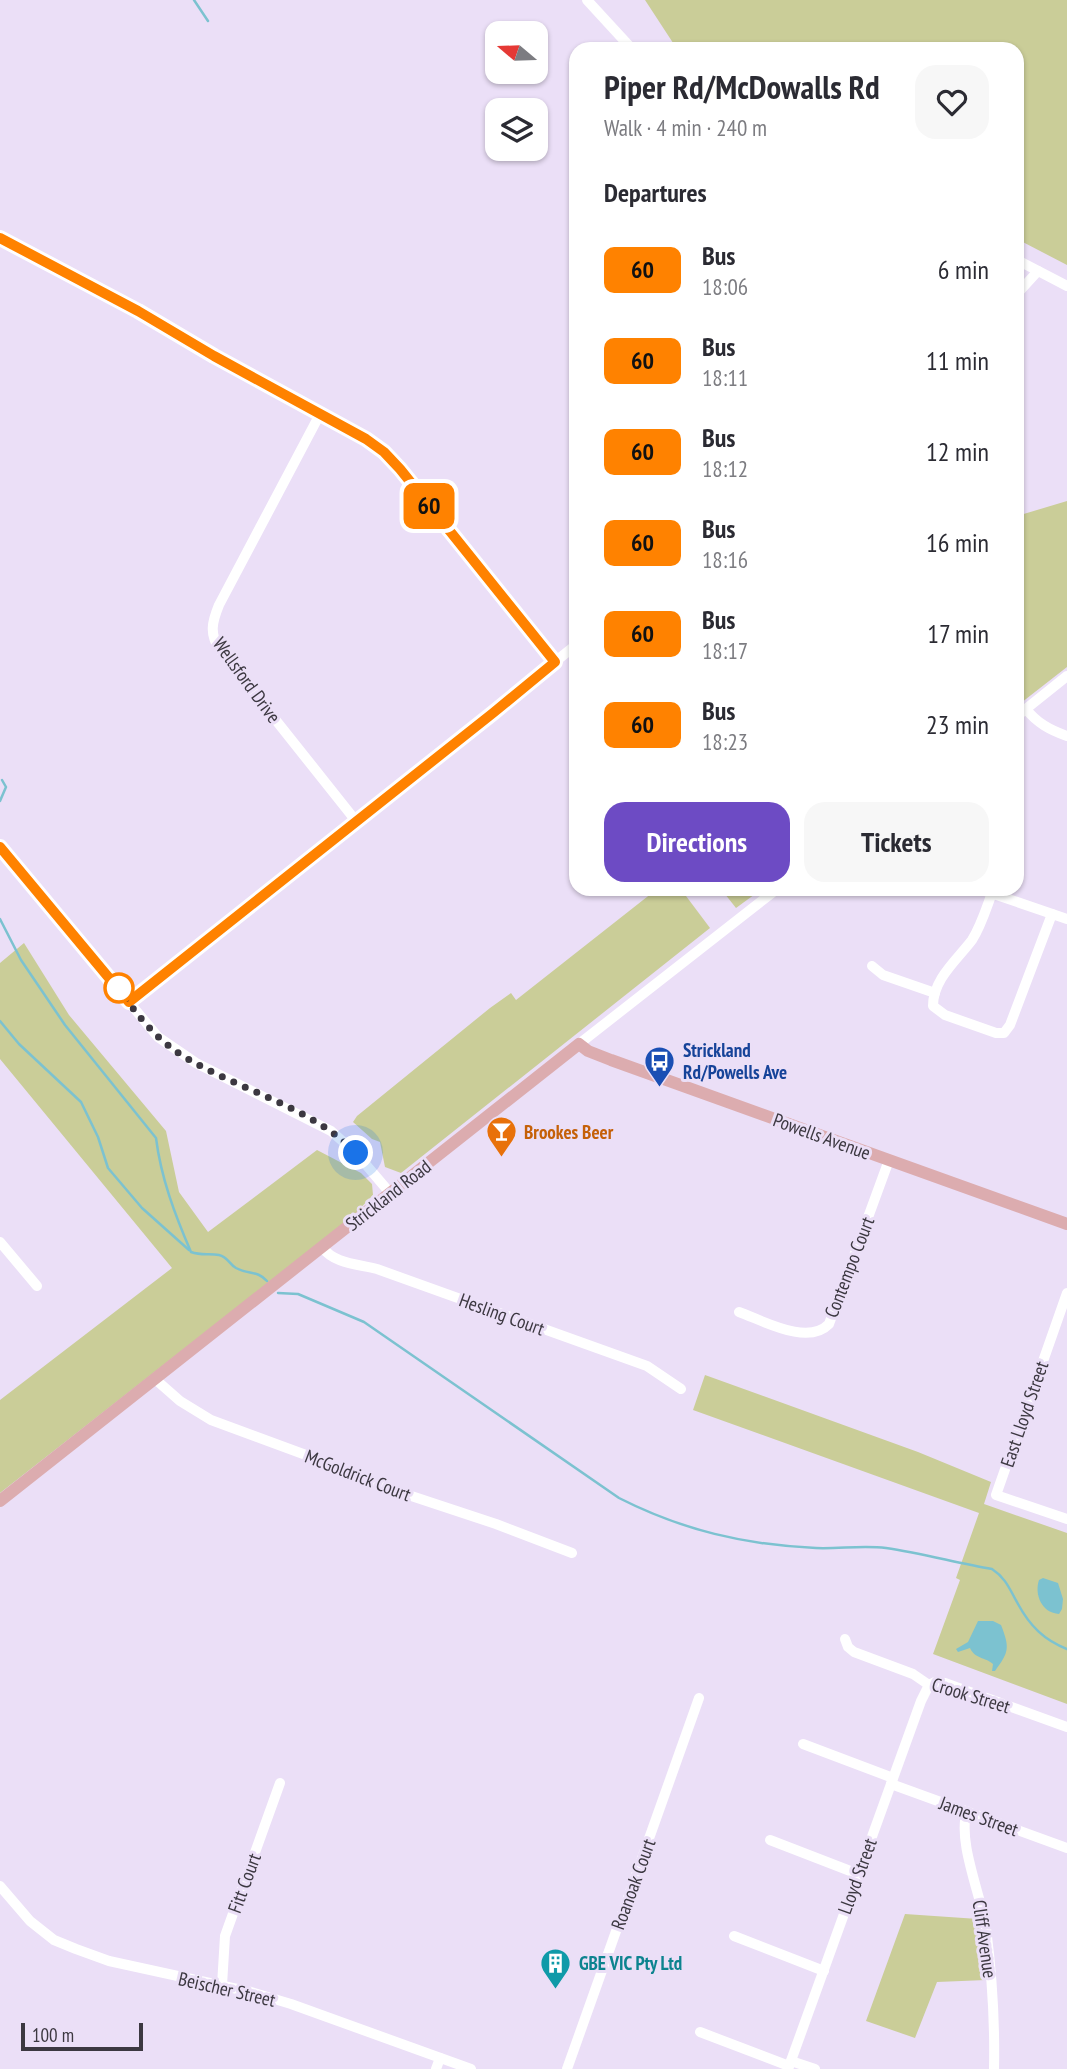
<!DOCTYPE html>
<meta charset="utf-8">
<style>
:root{--surface:#fff;--page:#f7f7f7;--text:#2b2b33;--muted:#7c7c81;--accent:#6d4bc4}
body{margin:0;font-family:"PT Sans Narrow",sans-serif;background:var(--page);color:var(--text);height:100vh;display:flex;flex-direction:column;font-size:26px;white-space:nowrap}
*{box-sizing:border-box;margin:0}
p{font-size:23px;color:var(--muted)}
.icon{flex:none;width:38px;height:38px;fill:none;stroke:currentColor;stroke-width:2;stroke-linecap:round;stroke-linejoin:round}
.map{position:relative;flex:1;overflow:hidden}
.drawer{position:absolute;left:569px;top:42px;width:455px;height:854px;display:flex;flex-direction:column;background:var(--surface);border-radius:21px;box-shadow:0 2px 5px #0004}
.drawer>*{flex:none}
.badge{padding:0 14px;border-radius:10px;font-size:24px;line-height:46px}
.needle{width:46px;rotate:289deg}
.controls{position:absolute;left:485px;top:21px;display:grid;gap:14px}
.controls a{display:grid;place-items:center;width:63px;height:63px;border-radius:14px;background:var(--surface);box-shadow:0 2px 5px #0004;font-size:35px}
.scale{position:absolute;left:21px;bottom:18px;width:122px;box-sizing:border-box;padding-left:7px;border:4px solid #3c3841;border-top:0;font-size:19px;line-height:24px;white-space:nowrap;color:#3c3841;-webkit-text-stroke:5px #ebdff7;paint-order:stroke}
.you{position:absolute;width:35px;height:35px;margin:-18px;border:5px solid #fff;border-radius:50%;background:#1a73e8;box-shadow:0 0 0 10px #1a73e833}
.map>.badge{position:absolute;translate:-50% -50%;box-shadow:0 0 0 4px #fff}
h2{padding:0 35px;font-size:26px;line-height:63px}
.round{display:grid;place-items:center;flex:none;width:74px;height:74px;border-radius:21px;background:var(--page)}
.summary{display:flex;align-items:center;justify-content:space-between;height:119px;padding:0 35px}
h1{font-size:33px;font-weight:600;line-height:52px}
.primary-button{display:flex;gap:14px;margin-top:auto;padding:14px 35px}
.primary-button a{flex:1;height:80px;border-radius:21px;background:var(--accent);color:#fff;font-size:28px;font-weight:600;line-height:80px;text-align:center}
.primary-button a+a{background:var(--page);color:var(--text)}
ul{padding:0;list-style:none}
li{display:flex;align-items:center;gap:21px;height:91px;padding:0 35px}
li div{flex:1}
li b{display:block;font-size:26px}
li em{font-style:normal}
li .badge{min-width:77px;font-weight:700;text-align:center}
.map>svg:first-child{display:block}
.green{fill:#cacd98}
.water{fill:#7cc2d0}
.lines{fill:none;stroke-linecap:round;stroke-linejoin:round}
.stream{stroke:#7cc2d0;stroke-width:2.5}
.minor{stroke:#fff;stroke-width:10}
.major{stroke:#dcacaf;stroke-width:12}
.line-casing{stroke:#fff;stroke-width:16}
.line{stroke:#ff8200;stroke-width:10}
.walk{stroke:#3c3841;stroke-width:7;stroke-dasharray:0 12.6}
.stop-dot{fill:#fff;stroke:#ff8200;stroke-width:3.5}
.labels{text-anchor:middle;stroke-width:6;stroke-linejoin:round;paint-order:stroke}
.street-label{font-size:19px;fill:#3c3841;stroke:#ebdff7}
.transit-label{font-size:19px;font-weight:bold;fill:#164399;stroke:#ebdff7;text-anchor:start}
.food-label{font-size:19px;font-weight:bold;fill:#c56008;stroke:#ebdff7;text-anchor:start}
.culture-label{font-size:19px;font-weight:bold;fill:#0d838f;stroke:#ebdff7;text-anchor:start}
</style>
<div class="map">
<svg width="1067" height="2069" viewBox="0 0 1067 2069">
<rect width="100%" height="100%" fill="#ebdff7"/>
<g class="green">
<path d="M 645,0 L 1067,0 L 1067,265 L 1017,239 L 1017,49 L 677,49 Z"/>
<path d="M 1067,501 L 1067,667 L 1017,706 L 1017,516 Z"/>
<path d="M 721,889 L 762,889 L 736,908 Z"/>
<path d="M 652,893 L 686,896 L 710,928 L 401,1173 L 385,1167 L 380,1142 L 372,1139 L 353,1122 L 357,1116 L 490,1008 L 511,993 L 516,1000 Z"/>
<path d="M 24,943 L 69,1015 L 166,1131 L 179,1192 L 208,1232 L 317,1150 L 361,1173 L 372,1184 L 373,1195 L 351,1218 L 0,1493 L 0,1400 L 172,1268 L 0,1059 L 0,963 Z"/>
<path d="M 705,1375 L 918,1452 L 991,1482 L 984,1504 L 1067,1533 L 1067,1704 L 933,1654 L 960,1580 L 956,1578 L 979,1513 L 693,1410 Z"/>
<path d="M 905,1914 L 978,1919 L 986,1980 L 937,1982 L 915,2038 L 866,2021 Z"/>
</g>
<g class="water">
<path d="M 1043,1578 L 1058,1583 L 1063,1599 L 1062,1609 L 1059,1614 C 1042,1613 1034,1595 1039,1580 Z"/>
<path d="M 978,1621 L 993,1621 L 1001,1625 C 1010,1648 1009,1652 995,1671 L 992,1671 L 993,1664 C 985,1657 975,1659 970,1648 L 958,1652 L 956,1649 L 968,1642 Z"/>
</g>
<g class="lines">
<g class="stream">
<path d="M 194,0 L 208,21"/>
<path d="M 0,801 L 6,787 L 2,780"/>
<path d="M 0,919 L 21,960 L 65,1025 L 156,1138 C 161,1178 175,1215 191,1252 C 202,1256 209,1253 219,1255 C 228,1257 229,1264 236,1268 C 249,1275 257,1270 267,1281"/>
<path d="M 0,1021 L 19,1044 L 81,1102 L 98,1137 L 108,1168 L 142,1208 L 189,1250"/>
<path d="M 278,1293 L 298,1294 L 364,1322 L 619,1498 C 682,1530 745,1545 816,1548 C 839,1549 863,1545 886,1548 C 921,1553 957,1563 992,1569 C 1006,1578 1010,1590 1018,1604 C 1030,1626 1044,1640 1067,1649"/>
</g>
<g class="minor">
<path d="M 587,0 L 632,49"/>
<path d="M 0,238 L 138,311 L 214,357 L 367,439 L 384,452 L 400,469 L 555,661"/>
<path d="M 1017,260 L 1067,286"/>
<path d="M 1017,294 L 1038,271"/>
<path d="M 320,414 L 219,605 C 212,622 209,634 220,650 L 356,821"/>
<path d="M 1026,709 C 1037,723 1050,730 1067,736"/>
<path d="M 1017,716 L 1067,676"/>
<path d="M 0,847 L 158,1037 L 196,1063 L 331,1131 L 356,1153 L 390,1193"/>
<path d="M 979,889 L 1067,919"/>
<path d="M 992,893 C 986,909 981,926 972,940 C 957,960 933,979 933,1006 L 945,1015 L 996,1033 L 1004,1033 L 1010,1025 L 1052,914"/>
<path d="M 872,966 L 883,975 L 935,993"/>
<path d="M 129,1002 L 576,645"/>
<path d="M 579,1044 L 777,889"/>
<path d="M 0,1242 L 37,1286"/>
<path d="M 322,1247 C 334,1264 358,1264 377,1269 L 647,1366 L 681,1389"/>
<path d="M 1067,1293 L 996,1495 L 1067,1519"/>
<path d="M 739,1312 C 764,1321 808,1346 829,1324 L 889,1160"/>
<path d="M 155,1379 L 180,1401 L 211,1420 L 333,1465 L 363,1480 L 496,1524 L 572,1553"/>
<path d="M 845,1639 L 848,1647 L 854,1652 L 913,1674 L 929,1685"/>
<path d="M 929,1685 L 935,1682 L 945,1683 L 1067,1727"/>
<path d="M 803,1744 L 893,1778"/>
<path d="M 891,1784 L 1067,1848"/>
<path d="M 967,1811 C 957,1841 981,1895 986,1928 C 992,1975 995,2022 994,2069"/>
<path d="M 770,1840 L 858,1874"/>
<path d="M 0,1886 L 30,1921 L 54,1940 L 76,1949 L 109,1961 L 251,1992 L 291,2004 L 471,2069"/>
<path d="M 734,1936 L 824,1971"/>
<path d="M 222,1985 L 225,1936 L 280,1783"/>
<path d="M 700,2032 L 789,2066"/>
<path d="M 791,2061 L 815,2069"/>
<path d="M 436,2069 L 440,2058"/>
<path d="M 567,2069 L 699,1698"/>
<path d="M 788,2069 L 921,1701 L 929,1685"/>
</g>
<path class="major" d="M 0,1501 L 579,1044 L 588,1051 L 611,1060 L 1067,1224"/>
</g>
<g class="lines">
<defs>
<path id="line" d="M 0,238 L 138,311 L 214,356 L 366,439 L 384,452 L 400,469 L 555,662 L 493,713 L 129,1002 L 0,847"/>
</defs>
<use href="#line" class="line-casing"/>
<use href="#line" class="line"/>
<path class="walk" d="M 119,988 C 134,1012 154,1036 177,1052 C 234,1090 307,1103 356,1153"/>
</g>
<defs>
<symbol id="bus-pin" viewBox="-11 -11 22 30"><path d="M0 17L-7.5 6A9.5 9.5 0 1 1 7.5 6Z" fill="#1a4fb4" stroke="#ebdff7"/><path d="M-5-6H5V4H4V6H2V4H-2V6H-4V4H-5ZM-3.5-4V0h7V-4ZM-3.5 1.2v1.5H-2V1.2ZM2 1.2v1.5H3.5V1.2Z" fill="#fff"/></symbol>
<symbol id="bar-pin" viewBox="-11 -11 22 30"><path d="M0 17L-7.5 6A9.5 9.5 0 1 1 7.5 6Z" fill="#e8710a" stroke="#ebdff7"/><path d="M-6-5H6L.8 .8V4.5H3.5V6h-7V4.5H-.8V.8Z" fill="#fff"/></symbol>
<symbol id="building-pin" viewBox="-11 -11 22 30"><path d="M0 17L-7.5 6A9.5 9.5 0 1 1 7.5 6Z" fill="#0f9aa8" stroke="#ebdff7"/><path d="M-4-6H4V6H1V3H-1V6H-4ZM-2.5-4.3h1.7v1.8h-1.7ZM.8-4.3h1.7v1.8H.8ZM-2.5-1h1.7V.8h-1.7ZM.8-1h1.7V.8H.8Z" fill="#fff"/></symbol>
</defs>
<g fill-rule="evenodd">
<use href="#bus-pin" x="642" y="1044" width="35" height="47"/>
<use href="#bar-pin" x="484" y="1114" width="35" height="47"/>
<use href="#building-pin" x="538" y="1946" width="35" height="47"/>
</g>
<circle class="stop-dot" cx="119" cy="988" r="14"/>
<g class="labels">
<g class="street-label">
<text transform="translate(247 680) rotate(54)" y="7">Wellsford Drive</text>
<text transform="translate(822 1136) rotate(20)" y="7">Powells Avenue</text>
<text transform="translate(388 1195) rotate(-38)" y="7">Strickland Road</text>
<text transform="translate(849 1267) rotate(-69)" y="7">Contempo Court</text>
<text transform="translate(502 1314) rotate(20)" y="7">Hesling Court</text>
<text transform="translate(1024 1414) rotate(-71)" y="7">East Lloyd Street</text>
<text transform="translate(358 1475) rotate(21)" y="7">McGoldrick Court</text>
<text transform="translate(971 1695) rotate(17)" y="7">Crook Street</text>
<text transform="translate(979 1816) rotate(20)" y="7">James Street</text>
<text transform="translate(857 1876) rotate(-70)" y="7">Lloyd Street</text>
<text transform="translate(244 1883) rotate(-70)" y="7">Fitt Court</text>
<text transform="translate(633 1884) rotate(-70)" y="7">Roanoak Court</text>
<text transform="translate(985 1939) rotate(82)" y="7">Cliff Avenue</text>
<text transform="translate(227 1989) rotate(13)" y="7">Beischer Street</text>
</g>
<g class="transit-label">
<text x="683" y="1057">Strickland<tspan x="683" dy="22">Rd/Powells Ave</tspan></text>
</g>
<g class="food-label">
<text x="524" y="1139">Brookes Beer</text>
</g>
<g class="culture-label">
<text x="579" y="1970">GBE VIC Pty Ltd</text>
</g>
</g>
</svg>
<div class="controls">
<a><svg class="needle" viewBox="-14 -14 28 28"><path d="M0-13l5 13h-10z" fill="#e53935"/><path d="M0 13l5-13h-10z" fill="#7c7c81"/></svg></a>
<a><svg class="icon" aria-label="layers" viewBox="0 0 24 24"><path d="M12 4l9 5-9 5-9-5zM3 14l9 5 9-5"/></svg></a>
</div>
<div class="scale">100 m</div>
<div class="you" style="left:356px;top:1153px"></div>
<b class="badge" style="left:429px;top:506px;background:#ff8200;color:#111">60</b>
<section class="drawer">
<div class="summary"><div><h1>Piper Rd/McDowalls Rd</h1><p>Walk · 4 min · 240 m</p></div><a class="round"><svg class="icon" aria-label="heart" viewBox="0 0 24 24"><path d="M12 20l-8-8c-3-5 5-10 8-4 3-6 11-1 8 4z"/></svg></a></div>
<h2>Departures</h2>
<ul>
<li><span class="badge" style="background:#ff8200;color:#111">60</span><div><b>Bus</b><p>18:06</p></div><em>6 min</em></li>
<li><span class="badge" style="background:#ff8200;color:#111">60</span><div><b>Bus</b><p>18:11</p></div><em>11 min</em></li>
<li><span class="badge" style="background:#ff8200;color:#111">60</span><div><b>Bus</b><p>18:12</p></div><em>12 min</em></li>
<li><span class="badge" style="background:#ff8200;color:#111">60</span><div><b>Bus</b><p>18:16</p></div><em>16 min</em></li>
<li><span class="badge" style="background:#ff8200;color:#111">60</span><div><b>Bus</b><p>18:17</p></div><em>17 min</em></li>
<li><span class="badge" style="background:#ff8200;color:#111">60</span><div><b>Bus</b><p>18:23</p></div><em>23 min</em></li>
</ul>
<div class="primary-button"><a>Directions</a><a>Tickets</a></div>
</section>
</div>
